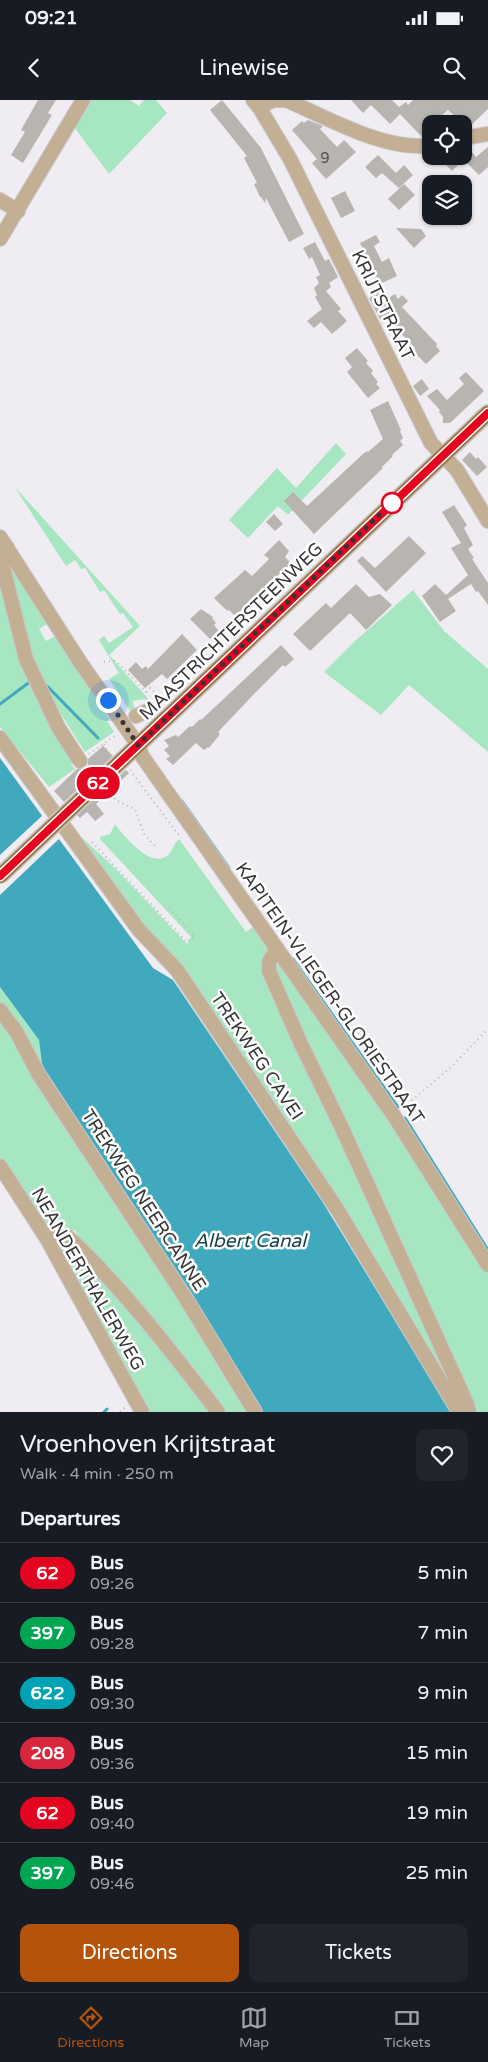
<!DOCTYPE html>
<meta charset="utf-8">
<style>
:root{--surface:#171b24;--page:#20242c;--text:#f1f3f6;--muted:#9ea1a6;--line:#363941;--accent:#b45309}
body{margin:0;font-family:"Varela Round",sans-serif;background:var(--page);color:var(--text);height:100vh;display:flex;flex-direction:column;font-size:19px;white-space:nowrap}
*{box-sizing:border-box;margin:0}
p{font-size:16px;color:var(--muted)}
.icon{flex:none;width:28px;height:28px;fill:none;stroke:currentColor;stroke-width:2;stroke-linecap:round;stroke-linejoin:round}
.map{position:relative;height:1312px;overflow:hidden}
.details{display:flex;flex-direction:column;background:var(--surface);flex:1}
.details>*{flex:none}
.badge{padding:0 10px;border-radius:16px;font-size:18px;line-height:32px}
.tools{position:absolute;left:422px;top:15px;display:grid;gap:10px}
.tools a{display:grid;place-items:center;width:50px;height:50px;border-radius:10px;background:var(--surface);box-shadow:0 1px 4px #0004;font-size:25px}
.you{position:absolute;width:25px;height:25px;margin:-12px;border:4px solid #fff;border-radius:50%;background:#1a73e8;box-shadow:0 0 0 8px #1a73e833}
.map>.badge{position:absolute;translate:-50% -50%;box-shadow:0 0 0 2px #fff}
h2{padding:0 20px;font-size:19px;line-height:45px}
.round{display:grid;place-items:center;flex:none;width:52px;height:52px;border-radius:10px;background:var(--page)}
.overview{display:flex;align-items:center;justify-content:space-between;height:85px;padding:0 20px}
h1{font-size:24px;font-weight:600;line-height:38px}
.cta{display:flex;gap:10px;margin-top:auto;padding:10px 20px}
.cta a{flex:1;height:58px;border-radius:10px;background:var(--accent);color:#fff;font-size:20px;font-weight:600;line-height:58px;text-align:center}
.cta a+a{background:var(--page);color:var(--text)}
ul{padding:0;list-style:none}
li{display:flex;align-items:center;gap:15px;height:60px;padding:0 20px;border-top:1px solid var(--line)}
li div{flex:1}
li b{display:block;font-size:19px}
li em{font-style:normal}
li .badge{min-width:55px;font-weight:700;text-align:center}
.status{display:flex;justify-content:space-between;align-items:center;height:35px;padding:0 25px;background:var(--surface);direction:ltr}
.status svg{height:14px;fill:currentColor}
header{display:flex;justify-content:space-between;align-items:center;height:65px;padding:0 20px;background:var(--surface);font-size:22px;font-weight:600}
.menu{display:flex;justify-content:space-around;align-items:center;height:70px;border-top:1px solid var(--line);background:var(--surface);font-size:14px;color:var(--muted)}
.menu a{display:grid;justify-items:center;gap:2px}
.menu .selected{color:var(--accent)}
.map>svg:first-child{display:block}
.green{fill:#a6e6c0}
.water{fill:#41a9bd}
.pier{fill:#efedf1}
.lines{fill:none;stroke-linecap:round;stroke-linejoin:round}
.stream{stroke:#41a9bd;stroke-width:3}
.building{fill:#b8b5b1}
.minor-casing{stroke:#cac8cc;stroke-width:16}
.major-casing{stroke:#cac8cc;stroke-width:18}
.path{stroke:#b7b5b8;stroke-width:2;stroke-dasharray:1 4;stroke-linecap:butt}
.minor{stroke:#c3af94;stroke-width:14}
.major{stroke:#9e7945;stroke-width:15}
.major-bridge-casing{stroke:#cac8cc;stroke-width:18;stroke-linecap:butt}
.major-bridge{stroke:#9e7945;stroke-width:15}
.line-casing{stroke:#fff;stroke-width:11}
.line{stroke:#e40521;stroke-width:8}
.walk{stroke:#353436;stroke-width:5;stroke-dasharray:0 9}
.stop-dot{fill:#fff;stroke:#e40521;stroke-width:2.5}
.labels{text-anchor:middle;stroke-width:5;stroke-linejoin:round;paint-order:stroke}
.number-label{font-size:15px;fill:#565455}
.street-label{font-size:18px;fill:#353436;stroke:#fff}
.water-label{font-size:19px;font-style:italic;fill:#16444d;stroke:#fff}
</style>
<div class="status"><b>09:21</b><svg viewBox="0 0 49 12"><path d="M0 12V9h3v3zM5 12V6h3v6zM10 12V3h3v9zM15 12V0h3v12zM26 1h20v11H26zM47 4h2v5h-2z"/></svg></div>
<header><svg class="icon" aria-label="back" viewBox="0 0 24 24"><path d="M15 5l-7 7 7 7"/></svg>Linewise<svg class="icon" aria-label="search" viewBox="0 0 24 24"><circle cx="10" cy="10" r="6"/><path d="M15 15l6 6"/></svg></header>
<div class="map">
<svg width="488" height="1312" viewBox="0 0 488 1312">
<rect width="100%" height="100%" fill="#efedf1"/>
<g class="green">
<path d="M 89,0 L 130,0 L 139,6 L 144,0 L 156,0 L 167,13 L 109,74 L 74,27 Z"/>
<path d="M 336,343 L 346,354 L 288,415 L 278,406 L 248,438 L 229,420 L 277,368 L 296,388 Z"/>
<path d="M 14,386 L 140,526 L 109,555 L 153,604 L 147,608 L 145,599 L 133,601 L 135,613 L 133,615 L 109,579 L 119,573 L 99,540 L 104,536 L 109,543 L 133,527 L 123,513 L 120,514 L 104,490 L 100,492 L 85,468 L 81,469 L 75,460 L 66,466 Z"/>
<path d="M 0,451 L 16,535 L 75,660 L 71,664 L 75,669 L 49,687 L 0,627 Z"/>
<path d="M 9,460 L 50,522 L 39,529 L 46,541 L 57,535 L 109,619 L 107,621 L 114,632 L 85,652 L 40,581 L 12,497 Z"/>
<path d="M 413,490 L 444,531 L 488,569 L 488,652 L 409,585 L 381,615 L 324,572 L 354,542 Z"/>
<path d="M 115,724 C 124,736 151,770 168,755 C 173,750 174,743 179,739 L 246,832 L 256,825 C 260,831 267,839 269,846 C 271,856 262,865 264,879 L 294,946 L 341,1035 L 465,1307 L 138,816 L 75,731 L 117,770 L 187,844 L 191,837 L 100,739 L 100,737 L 110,734 Z"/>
<path d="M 283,862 L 488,1169 L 488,1312 L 474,1312 L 344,1021 L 288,904 L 274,866 Z"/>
<path d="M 0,887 L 39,940 L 43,972 L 243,1278 L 263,1312 L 149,1312 L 57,1146 L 62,1140 L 80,1140 L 75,1130 L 46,1130 L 36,1119 L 0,1059 Z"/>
</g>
<path class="water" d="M 0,658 L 153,868 L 173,880 L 322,1101 L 451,1312 L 263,1312 L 243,1278 L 43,972 L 39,940 L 0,887 Z"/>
<path class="pier" d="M 44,714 L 61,737 L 0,795 L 0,755 Z"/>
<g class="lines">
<g class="stream">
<path d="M 47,586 L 98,638"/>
<path d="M 0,604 L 31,581"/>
<path d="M 182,701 L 229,768"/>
<path d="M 293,859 L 398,1007"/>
<path d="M 405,1018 L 488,1150"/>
<path d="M 104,1312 L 107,1309"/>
</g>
</g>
<g class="building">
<path d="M 38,0 L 56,0 L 48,13 L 52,15 L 23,63 L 11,55 L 25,32 L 21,30 Z"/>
<path d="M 222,0 L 261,48 L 304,134 L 289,142 L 266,98 L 265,103 L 261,97 L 260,97 L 254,84 L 257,83 L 244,58 L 247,56 L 210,10 Z"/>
<path d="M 351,0 L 392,0 L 399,7 L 406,2 L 408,5 L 413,0 L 488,0 L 488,9 L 467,29 L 464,24 L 448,10 L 431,24 L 421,36 L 400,14 L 390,24 L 371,5 L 363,13 Z"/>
<path d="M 308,20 L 323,26 L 320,29 L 337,47 L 344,40 L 356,52 L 326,79 L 312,63 L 317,59 L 292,30 L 302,21 L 304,23 Z"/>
<path d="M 488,47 L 488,67 L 479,75 L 464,60 L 472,52 L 476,57 Z"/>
<path d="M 378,55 L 396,73 L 404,65 L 413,75 L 399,88 L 382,73 L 376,78 L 365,67 Z"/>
<path d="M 449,56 L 468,56 L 452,71 L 443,62 Z"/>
<path d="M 404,84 L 415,95 L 399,110 L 388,99 Z"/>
<path d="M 345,91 L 355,111 L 341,118 L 331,98 Z"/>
<path d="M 396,128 L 421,129 L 426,136 L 414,148 Z"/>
<path d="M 376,135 L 380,142 L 374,146 L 382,162 L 389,158 L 397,176 L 380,184 L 360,143 Z"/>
<path d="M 315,142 L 325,161 L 329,159 L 338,177 L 329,183 L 331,187 L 326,191 L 341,209 L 338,211 L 347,221 L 332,234 L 321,222 L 314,228 L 307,221 L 322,209 L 315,197 L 317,195 L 314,188 L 319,183 L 316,177 L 320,175 L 312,157 L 309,159 L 303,148 Z"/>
<path d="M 380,192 L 385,200 L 395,194 L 398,199 L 402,195 L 408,201 L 402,207 L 437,244 L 436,246 L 440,251 L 426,264 L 413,251 L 415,248 L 388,220 L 382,223 L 369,198 Z"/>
<path d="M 357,248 L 368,261 L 366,263 L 373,271 L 371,273 L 378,282 L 376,284 L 380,288 L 368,298 L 347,272 L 352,267 L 345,258 Z"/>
<path d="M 466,272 L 484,291 L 450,323 L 443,323 L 443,317 L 439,312 L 440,310 L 427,296 L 437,289 L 447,300 L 464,284 L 459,278 Z"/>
<path d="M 422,279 L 429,289 L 420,296 L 413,286 Z"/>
<path d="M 388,301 L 401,330 L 400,331 L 403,338 L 400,341 L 403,345 L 392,355 L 393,356 L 382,367 L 383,368 L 314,434 L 284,401 L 293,392 L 307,406 L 363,354 L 367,351 L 368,352 L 383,339 L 370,310 Z"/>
<path d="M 470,352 L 476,359 L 478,357 L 487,367 L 477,376 L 462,360 Z"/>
<path d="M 454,405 L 467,425 L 464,428 L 473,445 L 468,449 L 474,458 L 472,459 L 488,483 L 488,505 L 478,491 L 476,492 L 471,484 L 448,499 L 456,511 L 440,522 L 422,496 L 435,484 L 446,495 L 468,475 L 451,448 L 461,443 L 442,412 Z"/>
<path d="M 274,414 L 283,424 L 275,431 L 266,422 Z"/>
<path d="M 409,436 L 426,453 L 386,492 L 357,461 L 362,456 L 375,468 Z"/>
<path d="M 279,440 L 289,451 L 285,457 L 291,463 L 235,516 L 229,510 L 228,511 L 224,508 L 214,498 L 245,470 L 252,476 L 269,459 L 264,455 Z"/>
<path d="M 356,484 L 369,497 L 380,494 L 392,505 L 366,530 L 350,513 L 310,551 L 293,534 L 326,503 L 331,508 Z"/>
<path d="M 201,509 L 213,517 L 212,518 L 216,523 L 214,525 L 219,531 L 210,539 L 190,519 Z"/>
<path d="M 182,534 L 197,550 L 167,579 L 162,574 L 145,588 L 128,570 L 136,562 L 142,569 L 146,566 L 148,569 Z"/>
<path d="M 281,545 L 294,559 L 285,567 L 283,565 L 255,593 L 218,632 L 220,634 L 209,648 L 208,647 L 204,650 L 196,643 L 173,665 L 166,659 L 170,656 L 164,650 L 169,646 L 164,640 L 176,635 L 178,637 L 190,626 L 192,627 L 200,619 L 201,620 Z"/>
<path d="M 103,646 L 113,656 L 64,702 L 54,691 L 77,669 L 85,668 L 88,665 L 88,659 Z"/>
<path d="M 126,670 L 129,673 L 96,704 L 104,714 L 95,721 L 87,712 L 80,718 L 77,715 Z"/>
</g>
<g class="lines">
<defs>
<g id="minor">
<path d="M 253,0 L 259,7 L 290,59 L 431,343 L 457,370 L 488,421"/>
<path d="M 259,7 L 274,0 L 286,0 C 328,18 386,52 431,45"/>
<path d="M 464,38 L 488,34"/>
<path d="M 0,100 L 18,111"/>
<path d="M 0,139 L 83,0"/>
<path d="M 0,437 L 80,562 L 138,645 L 142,656 L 394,1016 L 488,1165"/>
<path d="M 7,447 L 1,460 L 26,559 L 58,627 L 80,661"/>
<path d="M 136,616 L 147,611"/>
<path d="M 0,638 L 139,830 L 177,870 L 337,1109 L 459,1312"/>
<path d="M 277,849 L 269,862 L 269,871 L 301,944 L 342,1028 L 467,1304 L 469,1312"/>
<path d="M 0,910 L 17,933 L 39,975 L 185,1197 L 255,1312"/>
<path d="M 0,1066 L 47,1139 L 142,1312"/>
<path d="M 47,1139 L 56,1135 L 67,1136 C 124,1189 171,1251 218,1312"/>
</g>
<path id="major" d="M 118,664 L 488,313"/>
</defs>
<use href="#minor" class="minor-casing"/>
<use href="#major" class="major-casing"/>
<g class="path">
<path d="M 104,562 L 116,561 L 146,592 L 150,588 L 162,600 L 158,604"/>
<path d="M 89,654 L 116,635"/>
<path d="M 92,663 L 107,648 L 103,643"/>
<path d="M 130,670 L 178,734 L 180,733"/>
<path d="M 65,686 L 80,672"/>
<path d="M 111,689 L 115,700 L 135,709 L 144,734 L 157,748"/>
<path d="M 60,693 L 81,673"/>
<path d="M 92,742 L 187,842 L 195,836 L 167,806"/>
<path d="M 404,1007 L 450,968 L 488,929"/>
<path d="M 120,1312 L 125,1307"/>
</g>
<use href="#minor" class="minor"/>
<use href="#major" class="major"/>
<defs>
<path id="major-bridge" d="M 0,776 L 118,664"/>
</defs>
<use href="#major-bridge" class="major-bridge-casing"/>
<use href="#major-bridge" class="major-bridge"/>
</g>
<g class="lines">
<defs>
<path id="line" d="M 0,776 L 488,313"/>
</defs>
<use href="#line" class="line-casing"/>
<use href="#line" class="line"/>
<path class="walk" d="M 108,600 L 138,645 L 392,403"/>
</g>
<circle class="stop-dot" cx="392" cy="403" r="10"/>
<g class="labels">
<g class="number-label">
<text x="325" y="63">9</text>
</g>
<g class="street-label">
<text transform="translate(383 205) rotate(64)" y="6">KRIJTSTRAAT</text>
<text transform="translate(231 531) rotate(-44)" y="6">MAASTRICHTERSTEENWEG</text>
<text transform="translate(330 893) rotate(55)" y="6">KAPITEIN-VLIEGER-GLORIESTRAAT</text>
<text transform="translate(257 956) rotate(56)" y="6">TREKWEG CAVEI</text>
<text transform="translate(144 1100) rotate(57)" y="6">TREKWEG NEERCANNE</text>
<text transform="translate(88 1179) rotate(60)" y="6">NEANDERTHALERWEG</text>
</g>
<g class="water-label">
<text x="250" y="1147">Albert Canal</text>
</g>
</g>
</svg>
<div class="tools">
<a><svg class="icon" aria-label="locate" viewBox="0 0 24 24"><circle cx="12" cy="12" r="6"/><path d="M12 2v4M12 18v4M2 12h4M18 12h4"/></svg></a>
<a><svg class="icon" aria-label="layers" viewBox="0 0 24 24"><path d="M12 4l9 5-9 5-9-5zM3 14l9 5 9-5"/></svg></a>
</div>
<div class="you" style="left:108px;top:600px"></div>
<b class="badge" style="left:98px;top:683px;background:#e40521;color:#fff">62</b>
</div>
<section class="details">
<div class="overview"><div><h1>Vroenhoven Krijtstraat</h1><p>Walk · 4 min · 250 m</p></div><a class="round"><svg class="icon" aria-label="heart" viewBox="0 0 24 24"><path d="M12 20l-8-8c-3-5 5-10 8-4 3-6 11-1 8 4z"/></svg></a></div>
<h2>Departures</h2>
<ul>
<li><span class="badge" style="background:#e40521;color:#fff">62</span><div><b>Bus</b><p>09:26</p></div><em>5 min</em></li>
<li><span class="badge" style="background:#00a651;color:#fff">397</span><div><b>Bus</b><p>09:28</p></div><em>7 min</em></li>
<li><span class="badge" style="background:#00a3b4;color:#fff">622</span><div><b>Bus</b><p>09:30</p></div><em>9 min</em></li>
<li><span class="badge" style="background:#d7263d;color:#fff">208</span><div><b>Bus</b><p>09:36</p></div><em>15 min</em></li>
<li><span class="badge" style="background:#e40521;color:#fff">62</span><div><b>Bus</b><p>09:40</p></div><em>19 min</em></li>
<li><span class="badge" style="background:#00a651;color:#fff">397</span><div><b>Bus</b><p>09:46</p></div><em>25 min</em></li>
</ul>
<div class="cta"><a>Directions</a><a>Tickets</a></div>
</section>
<nav class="menu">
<a class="selected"><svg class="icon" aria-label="directions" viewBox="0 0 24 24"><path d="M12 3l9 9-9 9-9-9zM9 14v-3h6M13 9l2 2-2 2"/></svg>Directions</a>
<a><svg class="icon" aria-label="map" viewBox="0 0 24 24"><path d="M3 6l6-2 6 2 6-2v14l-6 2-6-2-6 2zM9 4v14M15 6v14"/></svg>Map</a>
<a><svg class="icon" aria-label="tickets" viewBox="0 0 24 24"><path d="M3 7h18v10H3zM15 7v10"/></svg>Tickets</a>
</nav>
